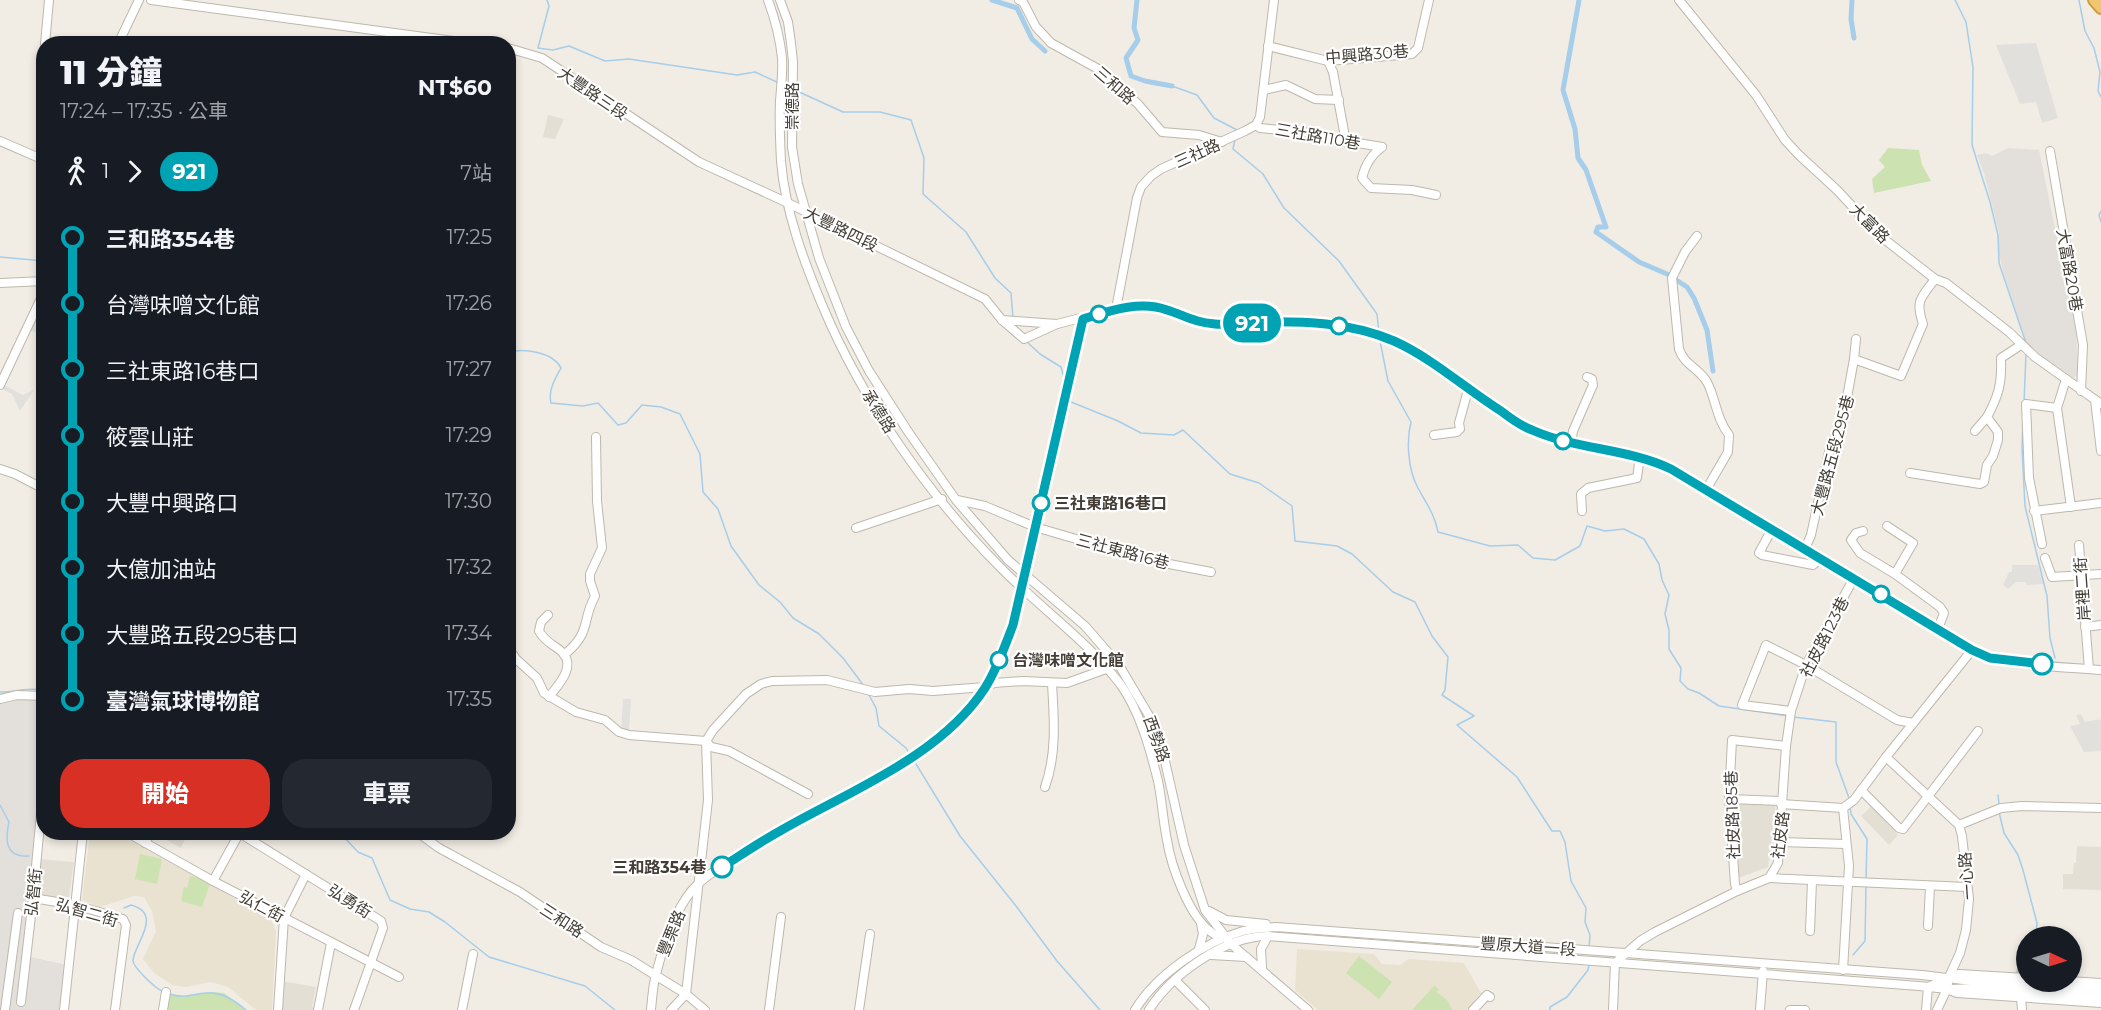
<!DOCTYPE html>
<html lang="zh-TW">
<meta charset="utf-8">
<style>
:root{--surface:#171b24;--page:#242831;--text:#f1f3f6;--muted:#9ea1a6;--accent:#d93025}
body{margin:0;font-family:Montserrat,"Noto Sans TC",sans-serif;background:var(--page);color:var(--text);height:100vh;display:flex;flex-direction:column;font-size:22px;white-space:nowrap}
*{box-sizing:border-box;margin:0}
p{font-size:20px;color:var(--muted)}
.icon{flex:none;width:33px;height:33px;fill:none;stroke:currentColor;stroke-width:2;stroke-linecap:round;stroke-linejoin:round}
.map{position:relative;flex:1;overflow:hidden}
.panel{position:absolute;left:36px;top:36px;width:480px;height:804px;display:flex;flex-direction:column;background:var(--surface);border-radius:24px;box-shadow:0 3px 9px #0003}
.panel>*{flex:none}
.badge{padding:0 12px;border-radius:20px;font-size:21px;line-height:39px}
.needle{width:39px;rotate:94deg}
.controls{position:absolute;left:2016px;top:926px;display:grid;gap:12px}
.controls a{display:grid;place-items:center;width:66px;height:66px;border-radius:50%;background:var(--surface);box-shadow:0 3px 9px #0003;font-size:30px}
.map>.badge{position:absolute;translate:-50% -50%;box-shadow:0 0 0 3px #fff}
.legs{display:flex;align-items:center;gap:9px;height:66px;padding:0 24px;font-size:20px}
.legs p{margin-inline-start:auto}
.summary{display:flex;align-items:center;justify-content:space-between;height:102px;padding:0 24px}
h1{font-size:33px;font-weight:800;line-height:45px}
.action{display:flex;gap:12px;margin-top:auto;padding:12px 24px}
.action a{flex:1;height:69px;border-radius:24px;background:var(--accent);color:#fff;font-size:24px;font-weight:800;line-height:69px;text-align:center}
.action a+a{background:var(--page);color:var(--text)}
ul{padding:0 24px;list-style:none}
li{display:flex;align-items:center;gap:21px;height:66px;font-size:22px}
li i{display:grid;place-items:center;width:9px;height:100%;margin:0 8px;background:currentColor}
li i::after{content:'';width:15px;height:15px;margin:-8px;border:4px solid;border-radius:50%;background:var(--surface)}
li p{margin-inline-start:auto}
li:first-child i{background:linear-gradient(#0000 50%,currentColor 0)}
li:last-child i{background:linear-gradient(currentColor 50%,#0000 0)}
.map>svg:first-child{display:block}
.residential{fill:#e4dfd4}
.industrial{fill:#e3dfda}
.education{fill:#e9e2d0}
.green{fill:#cce2b1}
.parking{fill:#e2e0dd}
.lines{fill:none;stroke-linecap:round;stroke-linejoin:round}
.stream{stroke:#a6cde9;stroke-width:1.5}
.canal{stroke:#a6cde9;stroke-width:5}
.minor-casing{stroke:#beb8ac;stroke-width:10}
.highway-casing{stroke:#cf9b41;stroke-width:14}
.minor{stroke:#fff;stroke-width:8}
.highway{stroke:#f1c670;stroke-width:10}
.line-1-casing{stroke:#fff;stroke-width:14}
.line-1{stroke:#00a3b4;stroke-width:9}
.stop-1-dot{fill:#fff;stroke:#00a3b4;stroke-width:3}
.labels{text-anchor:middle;stroke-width:4.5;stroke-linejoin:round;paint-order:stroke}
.street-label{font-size:16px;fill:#433d35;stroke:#fff}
.stop-label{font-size:16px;font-weight:bold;fill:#433d35;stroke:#fff;text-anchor:start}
</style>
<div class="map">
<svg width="2101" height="1010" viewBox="0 0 2101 1010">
<rect width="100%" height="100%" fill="#f1ede5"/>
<g class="residential">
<path d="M 548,115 L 564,119 L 555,139 L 543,137 Z"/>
<path d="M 1731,801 L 1776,803 L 1768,867 L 1735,879 Z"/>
<path d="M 1871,807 L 1898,835 L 1889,845 L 1861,816 Z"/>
<path d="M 152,832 L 188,833 L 181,848 Z"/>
<path d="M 2077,846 L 2101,847 L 2101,890 L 2063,889 L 2063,874 L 2073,874 L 2074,863 L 2076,863 Z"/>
<path d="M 39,859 L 74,862 L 69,897 L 64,901 L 35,896 Z"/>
<path d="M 282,981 L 316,987 L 312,1007 L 315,1008 L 315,1010 L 282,1010 Z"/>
</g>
<g class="industrial">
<path d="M 2008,148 L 2039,150 L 2076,332 L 2078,374 L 2074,378 L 2027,346 L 2003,271 L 1998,249 L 1999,233 L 1984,173 L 1977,155 L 1986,153 L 1992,156 Z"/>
<path d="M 28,697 L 43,699 L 44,747 L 26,956 L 67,965 L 61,1010 L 0,1010 L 0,701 Z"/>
</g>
<g class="education">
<path d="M 90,833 L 117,833 L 271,919 L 276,931 L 272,1010 L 256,1010 L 228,987 L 210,982 L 187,987 L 172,985 L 154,973 L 143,959 L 156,931 L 152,911 L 144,897 L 134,896 L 100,907 L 82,900 Z"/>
<path d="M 1297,949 L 1374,954 L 1382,964 L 1400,965 L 1409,959 L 1464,963 L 1481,993 L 1467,1010 L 1318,1010 L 1295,990 Z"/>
</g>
<g class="green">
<path d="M 1888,148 L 1919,150 L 1922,165 L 1931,181 L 1874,193 L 1872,179 L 1885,167 L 1879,160 Z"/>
<path d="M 140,854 L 162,859 L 157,884 L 135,879 Z"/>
<path d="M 190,876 L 211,881 L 202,907 L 181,901 L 184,887 L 187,888 Z"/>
<path d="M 1359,956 L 1392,982 L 1379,999 L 1346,973 Z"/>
<path d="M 1434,986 L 1439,989 L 1436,992 L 1447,1000 L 1452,1010 L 1412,1010 Z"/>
<path d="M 213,992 L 224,993 L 245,1010 L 165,1010 L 169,994 L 182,997 Z"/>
</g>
<g class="parking">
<path d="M 2036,43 L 2058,118 L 2042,123 L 2036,102 L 2020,104 L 1996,45 Z"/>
<path d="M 36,317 L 43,321 L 43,336 L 30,330 Z"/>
<path d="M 4,385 L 23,395 L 34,390 L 20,411 L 12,394 L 2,389 Z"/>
<path d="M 2012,565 L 2038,565 L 2044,584 L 2026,585 L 2026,582 L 2016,582 L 2008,589 L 2003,585 L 2009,572 L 2012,572 Z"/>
<path d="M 623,699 L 631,699 L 629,730 L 621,730 Z"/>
<path d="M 2081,714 L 2085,722 L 2101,719 L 2101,751 L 2084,752 L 2070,726 L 2080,724 L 2076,715 Z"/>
</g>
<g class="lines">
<g class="stream">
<path d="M 547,0 L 549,6 L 538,48 L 553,50 L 569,46 L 605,61 L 629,59 L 737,75 L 755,72 L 779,83"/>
<path d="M 1955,0 L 1966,22 L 1973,67 L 1972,145 L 1990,202 L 1998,235 L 1999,263 L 2026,343"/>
<path d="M 2079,0 L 2085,31 L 2094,48 L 2100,72 L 2098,91 L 2101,97"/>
<path d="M 1172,86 L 1197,95 L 1214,118 L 1237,130 L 1237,131"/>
<path d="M 797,91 L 843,112 L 880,112 L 911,120 L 924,158 L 923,194 L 966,232 L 995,278 L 1011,293 L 1013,318"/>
<path d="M 1235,139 L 1233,149 L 1263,174 L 1284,208 L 1339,261 L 1377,314 L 1379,333"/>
<path d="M 2101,211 L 2099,215 L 2101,222"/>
<path d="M 0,257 L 44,261"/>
<path d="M 1026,341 L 1040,354 L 1061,367 L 1065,381"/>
<path d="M 1380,341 L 1388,381 L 1411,422 C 1406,441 1408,470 1418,488 C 1426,503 1435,515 1438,532 L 1490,546 L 1518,545 L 1533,558 L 1555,560 L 1580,546 L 1587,526 L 1605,531 L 1624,529 L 1644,539 L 1659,564 L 1662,580 L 1669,595 L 1665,614 L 1669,630 L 1669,649 L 1681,668 L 1680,681 L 1688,689 L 1699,693 L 1719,706 L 1789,716"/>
<path d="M 508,352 C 524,348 553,352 561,368 C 555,379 548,390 551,403 L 583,406 L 598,403 L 618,425 L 626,423 L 642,405 L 661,407 L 680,414 L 700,454 L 703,492 L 718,509 L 731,546 L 759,585 L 780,602 L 793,618 L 819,634 L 843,658 L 864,686"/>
<path d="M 1069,394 L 1071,402 L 1118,421 L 1141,433 L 1174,435 L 1183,430 L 1230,474 L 1259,483 L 1292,506 L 1295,541 L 1337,546 L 1352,554 L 1393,592 L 1415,602 L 1432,636 L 1448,657 L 1445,690 L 1442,695 L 1474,716 L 1457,725 L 1517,777 L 1552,831 L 1560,831 L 1565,842 L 1571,881 L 1586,908 L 1585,922 L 1590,935 L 1589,948"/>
<path d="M 2024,403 L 2026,354"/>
<path d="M 2023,422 L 2022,448 L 2025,506 L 2047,596 L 2050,638 L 2055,658"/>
<path d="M 0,692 C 17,692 26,687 44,690"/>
<path d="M 869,695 L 876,708 L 879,726 L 906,748 L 910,755"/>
<path d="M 1793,717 L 1836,722 L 1836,762 L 1849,798"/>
<path d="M 913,759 L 960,836 L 1016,906 L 1057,961 L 1100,1010"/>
<path d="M 1998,795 L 1999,804"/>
<path d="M 0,805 L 9,822 C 5,840 5,858 29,856"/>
<path d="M 1850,806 L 1851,814 L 1867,839 L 1866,880"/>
<path d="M 1999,812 L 2004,833 L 2018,855 L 2023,870 L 2037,923 L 2036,936"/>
<path d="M 339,832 L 358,852 L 372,858 L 390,900 L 410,909 L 429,912 L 445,922 L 489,957 L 585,986 L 615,1010"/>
<path d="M 124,908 L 131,905 C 165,914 132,947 133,961 C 134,968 155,988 162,991"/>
<path d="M 1853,955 L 1865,941 L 1866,885"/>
<path d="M 2017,973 L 2020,952 L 2026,948"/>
<path d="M 169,994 C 187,999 191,994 207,993 C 223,992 235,1001 246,1010"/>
<path d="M 1550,1010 L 1550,1007 L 1567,997 L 1588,970 L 1589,965"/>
</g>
<g class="canal">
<path d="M 992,0 L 1017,8 L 1032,39 L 1045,51"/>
<path d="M 1137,0 L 1134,28 L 1138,40 L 1126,58 L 1131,76 L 1145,81 L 1172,86"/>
<path d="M 1579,0 L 1563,90 L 1575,129 L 1578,158 L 1586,170 L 1606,227 L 1598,227 L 1596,232 L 1639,262 L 1667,274 L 1687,287 L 1694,298 L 1707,330 L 1713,371"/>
<path d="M 1852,0 L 1851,19 L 1854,38"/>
</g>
<defs>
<g id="minor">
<path d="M 151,0 L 476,44"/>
<path d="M 768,0 C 775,19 780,38 782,58 C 783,72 781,87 780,101 C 779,122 780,141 781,161 C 785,211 804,262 823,307 C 862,400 929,496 1000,567 C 1039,607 1087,640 1121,685 C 1140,712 1150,749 1158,781 C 1162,800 1163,821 1167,840 C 1171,866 1189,916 1211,932 C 1215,936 1221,937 1226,938"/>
<path d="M 780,0 L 788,22 L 791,43 L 793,62 L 792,147 L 798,184 L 819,258 L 846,327 L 869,371 L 909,433 L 956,500 L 1008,560 L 1085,626 L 1119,665 L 1151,719 L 1162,748 L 1184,845 L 1205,910 L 1231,944 L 1308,1010"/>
<path d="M 1019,0 L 1023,2 L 1036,27 L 1051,43 L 1100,70 L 1138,104 L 1162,132 L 1199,135 L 1222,142"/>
<path d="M 1679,0 L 1756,95 L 1785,140 L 1799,155 L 1837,190 L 1879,235 L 1935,279 L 1946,283 L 2009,332 L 2035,357 L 2101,404"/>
<path d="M 45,44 L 49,0"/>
<path d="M 118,44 L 139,0"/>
<path d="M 1268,46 L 1328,61 L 1412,54 L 1418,48 L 1429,0"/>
<path d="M 508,48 L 542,58 L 699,162 L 788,203 L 985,299 L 1002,320 L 1024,339 L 1057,324 L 1116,309 L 1140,306 L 1167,309 L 1189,320 L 1200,323 L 1227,324 L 1292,322 L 1319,323 L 1345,327 L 1395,341 L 1419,355 L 1468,390 L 1531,430 L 1571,443 L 1632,454 L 1652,460 L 1671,469 L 1978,653 C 2007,666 2067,667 2101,670"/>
<path d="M 1328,61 L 1333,72 L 1346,142"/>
<path d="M 42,69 L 44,58"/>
<path d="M 1264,90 L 1286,85 L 1315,99 L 1339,100"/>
<path d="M 1256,125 L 1260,128 L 1312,133 L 1316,136 L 1382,147"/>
<path d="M 0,141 L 44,160"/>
<path d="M 1382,147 C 1371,155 1365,165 1362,178 L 1371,188 L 1412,190 L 1436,195"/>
<path d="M 2050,151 L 2083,345 L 2081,391"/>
<path d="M 1697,236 L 1685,252 L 1672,278 L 1679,349 C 1684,365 1699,368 1707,382 C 1716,399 1716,418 1729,435 L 1728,452 L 1706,490"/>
<path d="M 0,283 L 44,281"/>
<path d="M 1116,309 L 1137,198 L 1141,187 L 1151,176 L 1161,169 L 1245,131 L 1256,125 L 1260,117 L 1274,0"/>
<path d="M 1002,320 L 1057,324"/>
<path d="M 1854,359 L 1856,339"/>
<path d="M 2066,379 L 2057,408 L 2071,507"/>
<path d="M 0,385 L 44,292"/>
<path d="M 2095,400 L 2101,451"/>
<path d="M 1975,431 L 1987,417"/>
<path d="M 1434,435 L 1457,432 L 1460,429 L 1459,423 L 1468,390"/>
<path d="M 1571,443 L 1573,431 L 1593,385 L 1592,379 L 1587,377"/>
<path d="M 0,469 L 15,474 L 44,489"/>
<path d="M 1910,473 L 1980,484 L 1984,482 L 1987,465 L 1993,456 L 1998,440 L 1998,432 L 1987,417 C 1999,395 2002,383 2001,358 L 2021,345"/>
<path d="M 957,500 L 985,506 L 1035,527 L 1083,541 L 1164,563 L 1211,572"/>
<path d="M 1582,511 L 1581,494 L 1588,488 L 1637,478 L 1640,456"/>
<path d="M 2034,511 L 2101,503"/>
<path d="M 1887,526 L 1913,543 L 1895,574"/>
<path d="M 856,528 L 942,499"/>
<path d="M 1772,529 L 1759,553 L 1762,555 L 1813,565 L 1820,558"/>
<path d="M 1863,531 L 1856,533 L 1851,540 L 1860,553 L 1895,574 L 1940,607 L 1944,613 L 1938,629"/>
<path d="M 2042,544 L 2029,478 L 2026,404 L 2057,408"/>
<path d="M 2079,545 L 2089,669"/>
<path d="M 1805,549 L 1811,535 L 1829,452 L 1844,414 L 1854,359 L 1901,376 L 1923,324 C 1915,300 1921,298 1935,279"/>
<path d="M 2045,558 L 2052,577 L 2101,574"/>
<path d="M 548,615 L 541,622 L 539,631 C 546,644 556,645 564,654 C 575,669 557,686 549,697"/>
<path d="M 2085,627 L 2101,625"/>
<path d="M 508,647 L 516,659 L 537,678 L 544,693 L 576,712 L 605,720 L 619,732 L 629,735 L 706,741"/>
<path d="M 564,655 C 592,632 581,622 595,596 L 590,581 L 590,574 L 602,548 L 597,501 L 596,437"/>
<path d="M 0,699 L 17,695 L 44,696"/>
<path d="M 1791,711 L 1742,705 L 1766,645 L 1806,665 L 1897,720 L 1913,723"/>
<path d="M 706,741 L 711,747 L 729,751 L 808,794"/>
<path d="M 1886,757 L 1959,825 L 1962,836 L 1969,899 L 1966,930 L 1960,953 L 1949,977 L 1947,989 L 1937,1010"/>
<path d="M 1045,787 C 1057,754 1054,717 1052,684"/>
<path d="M 1861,790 L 1899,828 L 1903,829 L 1978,731"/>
<path d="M 1729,799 L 1781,801"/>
<path d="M 1781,804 L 1843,808 L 1854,800 L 1886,757 L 1972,650"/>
<path d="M 1843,808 L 1849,866 L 1843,970"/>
<path d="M 1959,825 L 2001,808 L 2022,806 L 2101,808"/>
<path d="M 126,832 L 213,881 L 399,977"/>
<path d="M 238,832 L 381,921 L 383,928 L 354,1010"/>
<path d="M 417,832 L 439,848 L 520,892 L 601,947 L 631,960 L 655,975 L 686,994 L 705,1010"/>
<path d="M 1780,842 L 1846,844"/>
<path d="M 145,843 L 151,832"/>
<path d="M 1769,878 L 1967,887"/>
<path d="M 213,881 L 240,832"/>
<path d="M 1737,891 L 1735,884 L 1729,799 L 1732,740 L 1786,746"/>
<path d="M 33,898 L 75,905 L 123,919 L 126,925 L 115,1010"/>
<path d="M 1209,911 L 1226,920 L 1266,924"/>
<path d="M 1928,926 L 1930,886"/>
<path d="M 1810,931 L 1812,881"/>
<path d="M 1199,949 L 1203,934 L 1201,923"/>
<path d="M 1211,955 L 1246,957"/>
<path d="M 1262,968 L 1261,949 L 1268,936"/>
<path d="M 1175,980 L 1205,1010"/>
<path d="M 2069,981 L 2101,983"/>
<path d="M 1949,989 L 1979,988 L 2101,996"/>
<path d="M 2021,997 L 2022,1010"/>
<path d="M 21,1002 L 33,898 L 44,782"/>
<path d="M 5,1010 L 18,913"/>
<path d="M 64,1010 L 83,832"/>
<path d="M 163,1010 L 166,992"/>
<path d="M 278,1010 L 284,918 L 306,874"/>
<path d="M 318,1010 L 331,943"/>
<path d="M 462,1010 L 473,954"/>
<path d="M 651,1010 C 652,998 653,985 656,974 C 663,947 677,903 698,884 C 714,869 736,858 755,846 C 828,800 937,762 985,687 C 997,668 1005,646 1013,625 L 1083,319"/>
<path d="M 671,1010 L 686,994 L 708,800 L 706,741 L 713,730 L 746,694 L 761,684 L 772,681 L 827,680 L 875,692 L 909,689 L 933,691 L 985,687 L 994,683 L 1023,681 L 1067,683 L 1106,669"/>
<path d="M 769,1010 L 781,917"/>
<path d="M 859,1010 L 870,934"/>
<path d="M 1135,1010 C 1156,975 1204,942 1243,931 C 1253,928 1265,928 1276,927 L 1922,975 L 1980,982 L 2101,989"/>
<path d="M 1149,1010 C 1171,975 1225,936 1268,936 L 1919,986 L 1947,989 L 1957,993 L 2101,1003"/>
<path d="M 1473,1010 L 1487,995 L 1490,997"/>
<path d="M 1613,1010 L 1615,963 L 1640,941 L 1655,932 L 1737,891 L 1769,878 L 1778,863 L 1786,746 L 1791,711 L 1806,665 L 1854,578"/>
<path d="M 1760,1010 L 1763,971"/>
<path d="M 1790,1010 L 1805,1010"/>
<path d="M 1926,1010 L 1928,987 L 1959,974 L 2026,978"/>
</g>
<path id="highway" d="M 2094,0 L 2101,8"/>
</defs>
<use href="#minor" class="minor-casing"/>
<use href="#highway" class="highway-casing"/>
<use href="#minor" class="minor"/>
<use href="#highway" class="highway"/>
</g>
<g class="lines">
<defs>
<path id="line-1" d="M 722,867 C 741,855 760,842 780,831 C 849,791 940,757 985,688 C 997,669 1005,646 1013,625 L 1083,319 C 1109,311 1140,300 1167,310 C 1186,316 1193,322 1215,324 C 1228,325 1242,323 1256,322 C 1303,321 1350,322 1394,341 C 1432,358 1466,389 1501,411 C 1510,418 1521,426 1532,430 C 1577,450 1627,448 1671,469 L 1972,650 L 1990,658 L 2042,664"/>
</defs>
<use href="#line-1" class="line-1-casing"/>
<use href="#line-1" class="line-1"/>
</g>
<g class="stop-1-dot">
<circle cx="1099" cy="314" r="8"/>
<circle cx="1339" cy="326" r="8"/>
<circle cx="1563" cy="441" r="8"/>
<circle cx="1041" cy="503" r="8"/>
<circle cx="1881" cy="594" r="8"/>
<circle cx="999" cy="660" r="8"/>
<circle cx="2042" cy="664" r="10"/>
<circle cx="722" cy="867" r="10"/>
</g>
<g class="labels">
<g class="street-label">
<text transform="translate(1367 54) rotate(-5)" y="6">中興路30巷</text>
<text transform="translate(1115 85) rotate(41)" y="6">三和路</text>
<text transform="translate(593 93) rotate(34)" y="6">大豐路三段</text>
<text transform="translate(792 106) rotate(-90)" y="6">崇德路</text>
<text transform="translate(1318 136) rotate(10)" y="6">三社路110巷</text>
<text transform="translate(1197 153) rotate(-24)" y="6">三社路</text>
<text transform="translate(1870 223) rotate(45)" y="6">大富路</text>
<text transform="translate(841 229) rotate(26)" y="6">大豐路四段</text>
<text transform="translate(2070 270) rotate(80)" y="6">大富路20巷</text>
<text transform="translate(879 411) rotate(58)" y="6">承德路</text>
<text transform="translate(1832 455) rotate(-75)" y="6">大豐路五段295巷</text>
<text transform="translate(1123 551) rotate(15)" y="6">三社東路16巷</text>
<text transform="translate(2082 589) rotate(-94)" y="6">岸裡二街</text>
<text transform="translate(1824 637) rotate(-63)" y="6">社皮路123巷</text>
<text transform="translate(1157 739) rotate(70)" y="6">西勢路</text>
<text transform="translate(1732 815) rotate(-92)" y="6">社皮路185巷</text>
<text transform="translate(1780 835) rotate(-83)" y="6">社皮路</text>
<text transform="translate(1966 876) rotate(-94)" y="6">一心路</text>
<text transform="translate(33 892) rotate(-84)" y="6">弘智街</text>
<text transform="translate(350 901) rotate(32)" y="6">弘勇街</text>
<text transform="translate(262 906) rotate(28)" y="6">弘仁街</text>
<text transform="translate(87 912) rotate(16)" y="6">弘智二街</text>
<text transform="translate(562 920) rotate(33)" y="6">三和路</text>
<text transform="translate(671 933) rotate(-68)" y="6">豐栗路</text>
<text transform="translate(1528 946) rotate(4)" y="6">豐原大道一段</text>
</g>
<g class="stop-label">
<text x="1054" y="509">三社東路16巷口</text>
<text x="1012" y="666">台灣味噌文化館</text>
<text x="706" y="873" text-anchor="end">三和路354巷</text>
</g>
</g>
</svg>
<div class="controls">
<a><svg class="needle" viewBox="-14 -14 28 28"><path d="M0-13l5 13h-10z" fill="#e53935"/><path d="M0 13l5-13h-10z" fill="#9ea1a6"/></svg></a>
</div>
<b class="badge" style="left:1252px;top:323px;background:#00a3b4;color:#fff">921</b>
<section class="panel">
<div class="summary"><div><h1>11 分鐘</h1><p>17:24 – 17:35 · 公車</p></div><b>NT$60</b></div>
<div class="legs"><svg class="icon" aria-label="walk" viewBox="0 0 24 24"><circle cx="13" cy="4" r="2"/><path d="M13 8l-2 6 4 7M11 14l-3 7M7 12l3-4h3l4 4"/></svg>1<svg class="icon" aria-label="forward" viewBox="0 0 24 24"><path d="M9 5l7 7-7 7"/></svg><b class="badge" style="background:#00a3b4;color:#fff">921</b><p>7站</p></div>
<ul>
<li><i style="color:#00a3b4"></i><b>三和路354巷</b><p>17:25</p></li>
<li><i style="color:#00a3b4"></i><span>台灣味噌文化館</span><p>17:26</p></li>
<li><i style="color:#00a3b4"></i><span>三社東路16巷口</span><p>17:27</p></li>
<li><i style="color:#00a3b4"></i><span>筱雲山莊</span><p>17:29</p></li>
<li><i style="color:#00a3b4"></i><span>大豐中興路口</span><p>17:30</p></li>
<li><i style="color:#00a3b4"></i><span>大億加油站</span><p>17:32</p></li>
<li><i style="color:#00a3b4"></i><span>大豐路五段295巷口</span><p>17:34</p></li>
<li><i style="color:#00a3b4"></i><b>臺灣氣球博物館</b><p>17:35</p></li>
</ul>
<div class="action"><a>開始</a><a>車票</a></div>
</section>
</div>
